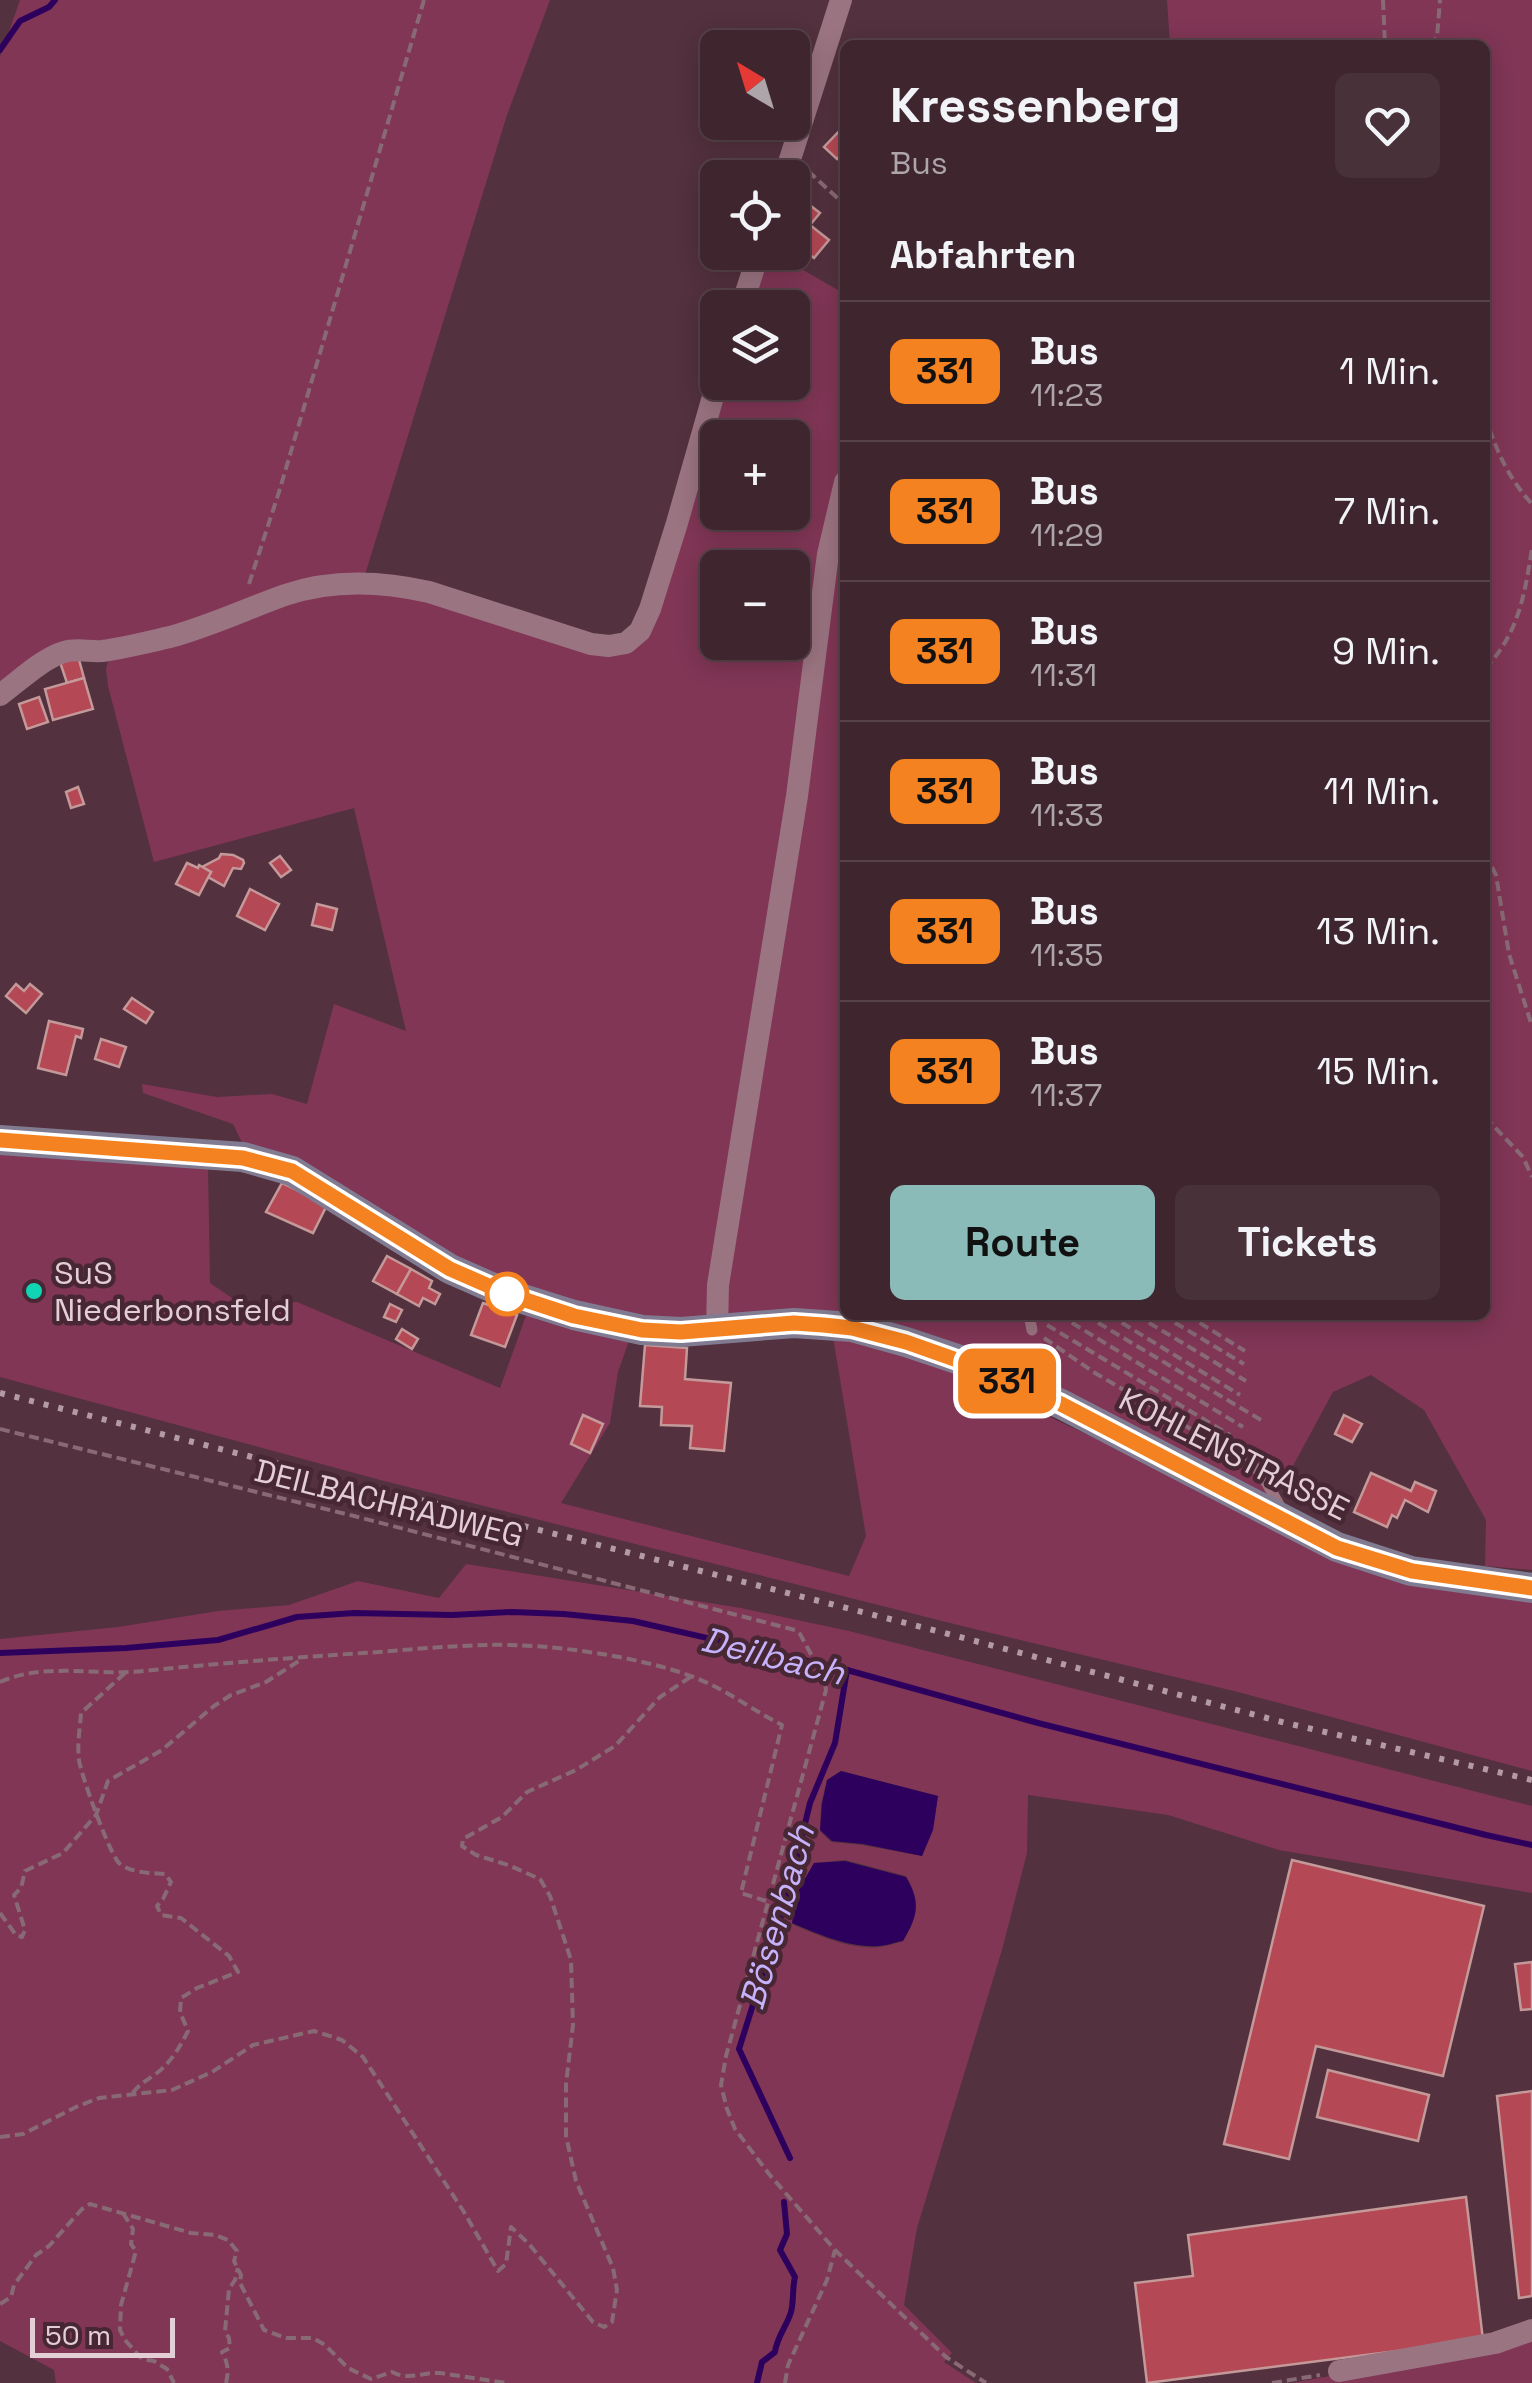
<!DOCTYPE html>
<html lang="de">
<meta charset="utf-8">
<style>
:root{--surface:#3e252e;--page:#49313a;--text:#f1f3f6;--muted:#ada5aa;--line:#57424a;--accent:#8bbbb9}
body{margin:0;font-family:"Space Grotesk",sans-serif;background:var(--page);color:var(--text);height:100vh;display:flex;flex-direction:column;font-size:38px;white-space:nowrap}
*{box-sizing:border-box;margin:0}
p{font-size:32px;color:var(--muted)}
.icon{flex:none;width:55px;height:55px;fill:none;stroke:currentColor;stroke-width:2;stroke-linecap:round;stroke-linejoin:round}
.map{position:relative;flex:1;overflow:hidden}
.details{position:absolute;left:840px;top:40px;width:650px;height:1280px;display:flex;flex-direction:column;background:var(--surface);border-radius:15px;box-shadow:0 5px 25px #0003,0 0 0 2px var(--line)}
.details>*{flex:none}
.badge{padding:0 20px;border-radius:15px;font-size:35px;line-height:65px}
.needle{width:65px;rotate:322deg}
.tools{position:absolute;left:700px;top:30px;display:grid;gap:20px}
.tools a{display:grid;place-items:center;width:110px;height:110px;border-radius:15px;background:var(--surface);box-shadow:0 5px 25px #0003,0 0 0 2px var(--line);font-size:50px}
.scale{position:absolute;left:30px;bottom:25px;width:145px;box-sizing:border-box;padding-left:10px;border:5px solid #e4ced6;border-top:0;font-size:28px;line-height:35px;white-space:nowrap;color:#e4ced6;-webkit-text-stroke:8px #482734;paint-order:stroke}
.map>.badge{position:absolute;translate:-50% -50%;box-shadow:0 0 0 5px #fff}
h2{padding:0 50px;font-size:38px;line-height:90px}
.round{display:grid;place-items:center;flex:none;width:105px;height:105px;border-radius:15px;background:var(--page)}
.overview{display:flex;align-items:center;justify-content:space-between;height:170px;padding:0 50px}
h1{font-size:48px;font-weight:800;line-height:75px}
.action{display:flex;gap:20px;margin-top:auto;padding:20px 50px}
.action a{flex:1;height:115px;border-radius:15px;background:var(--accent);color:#111;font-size:40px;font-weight:800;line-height:115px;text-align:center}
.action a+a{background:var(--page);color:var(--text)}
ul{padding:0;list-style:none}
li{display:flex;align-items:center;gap:30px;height:140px;padding:0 50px;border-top:2px solid var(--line)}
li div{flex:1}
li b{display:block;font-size:38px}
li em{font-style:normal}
li .badge{min-width:110px;font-weight:700;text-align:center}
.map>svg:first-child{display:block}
.green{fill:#813656;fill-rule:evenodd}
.water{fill:#2e005e}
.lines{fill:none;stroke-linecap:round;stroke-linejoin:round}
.stream{stroke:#2e005e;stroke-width:6}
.building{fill:#b44854;stroke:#c4999a;stroke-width:2.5}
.path{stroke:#886a75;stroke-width:4;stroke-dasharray:10 5;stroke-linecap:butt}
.lane{stroke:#9b7481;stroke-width:11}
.street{stroke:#9b7481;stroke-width:22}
.secondary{stroke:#817b91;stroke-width:30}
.rail{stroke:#b49aa3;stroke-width:6;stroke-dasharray:5 10;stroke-linecap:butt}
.line-casing{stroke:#fff;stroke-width:22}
.line{stroke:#f58220;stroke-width:15}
.poi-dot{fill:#10d5b4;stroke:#482734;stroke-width:4}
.stop-dot{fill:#fff;stroke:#f58220;stroke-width:5}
.labels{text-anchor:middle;stroke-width:9;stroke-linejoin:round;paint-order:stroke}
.poi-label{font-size:32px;fill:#e4ced6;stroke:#482734;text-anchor:start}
.street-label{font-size:32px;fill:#e4ced6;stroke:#482734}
.water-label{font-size:35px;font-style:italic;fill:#c5b2fb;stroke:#482734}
</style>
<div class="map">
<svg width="1532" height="2383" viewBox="0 0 1532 2383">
<rect width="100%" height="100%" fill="#53313e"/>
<g class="green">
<path d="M 20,0 L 550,0 L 507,115 L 364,578 L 148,634 L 61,646 L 0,689 L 0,57 Z"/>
<path d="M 1167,0 L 1532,0 L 1532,1570 L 1485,1566 L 1486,1520 L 1424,1410 L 1371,1375 L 1333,1392 L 1275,1499 L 1042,1378 L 973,1353 L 725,1315 L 726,1271 L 845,502 L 845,1315 L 1485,1315 L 1485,45 L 1170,45 Z"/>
<path d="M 763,253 L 773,253 L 845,294 L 845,466 L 825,553 L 714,1300 L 705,1316 L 694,1319 L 645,1319 L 578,1305 L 489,1275 L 246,1151 L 233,1124 L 143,1093 L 142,1084 L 217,1097 L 272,1094 L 307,1104 L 334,1004 L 406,1031 L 354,808 L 154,862 L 108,686 L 106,669 L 109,657 L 293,597 L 364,587 L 627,647 L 720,383 L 792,382 L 792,308 L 745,307 ZM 718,438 L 792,438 L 792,512 L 718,512 ZM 718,568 L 792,568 L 792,642 L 718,642 Z"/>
<path d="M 0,1146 L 208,1165 L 210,1283 L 244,1306 L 297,1302 L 500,1388 L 528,1310 L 630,1338 L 618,1372 L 610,1423 L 561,1503 L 849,1576 L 866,1536 L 833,1337 L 941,1366 L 1120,1450 L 1321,1553 L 1532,1601 L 1532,1771 L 1238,1692 L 962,1626 L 384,1481 L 0,1377 Z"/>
<path d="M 466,1564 L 741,1608 L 849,1631 L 1532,1806 L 1532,1893 L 1279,1850 L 1168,1815 L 1028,1795 L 1027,1853 L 1002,1950 L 917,2228 L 904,2305 L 952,2353 L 944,2362 L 976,2383 L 56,2383 L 54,2370 L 0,2341 L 0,1639 L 118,1627 L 218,1611 L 289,1605 L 358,1581 L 439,1598 ZM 841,1771 L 938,1796 L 933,1829 L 922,1856 L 862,1845 L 831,1842 L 820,1831 L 821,1804 L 827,1780 ZM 845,1860 L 906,1876 C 921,1902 918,1916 903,1941 C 896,1943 887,1946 879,1947 C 850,1950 818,1935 792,1924 L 798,1890 L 814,1863 Z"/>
<path d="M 1532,2339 L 1532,2383 L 1292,2383 Z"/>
</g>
<g class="water">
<path d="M 841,1771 L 938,1796 L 933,1830 L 922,1856 L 863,1844 L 832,1841 L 820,1830 L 822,1804 L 827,1780 Z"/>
<path d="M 845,1861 L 906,1877 C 921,1902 918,1916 903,1941 C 895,1942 886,1946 879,1946 C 849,1948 818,1934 792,1923 L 798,1891 L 814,1863 Z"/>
</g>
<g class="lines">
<g class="stream">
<path d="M 0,50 L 20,21 L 49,7 L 55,0"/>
<path d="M 0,1653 L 126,1648 L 218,1640 L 297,1617 L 354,1613 L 452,1615 L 512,1612 L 564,1614 L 633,1621 L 847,1670 L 1038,1723 L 1486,1835 L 1532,1845"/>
<path d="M 790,2158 L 739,2049 L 788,1894 L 810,1803 L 835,1743 L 847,1670"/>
<path d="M 757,2383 L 762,2362 L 775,2352 C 777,2336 787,2326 791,2312 C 794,2301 792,2289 795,2277 L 780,2250 L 787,2234 L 784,2202"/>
</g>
</g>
<g class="building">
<path d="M 845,125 L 845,151 L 837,159 L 824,147 Z"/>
<path d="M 811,206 L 820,213 L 810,225 L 829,240 L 814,258 L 792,241 L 792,229 Z"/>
<path d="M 78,656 L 84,678 L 67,683 L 60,662 Z"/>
<path d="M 84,678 L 93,709 L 53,720 L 45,689 Z"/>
<path d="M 39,697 L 48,722 L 27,729 L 19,704 Z"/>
<path d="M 78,787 L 84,804 L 71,808 L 66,792 Z"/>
<path d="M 221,854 L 233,855 L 243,860 L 244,863 L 241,869 L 233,868 L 224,886 L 208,877 L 211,872 L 202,867 L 219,858 Z"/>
<path d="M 280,856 L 291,870 L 281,877 L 270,863 Z"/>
<path d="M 187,863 L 198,868 L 199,865 L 211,872 L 199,895 L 176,884 Z"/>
<path d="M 250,889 L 279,904 L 265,930 L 237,916 Z"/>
<path d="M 317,904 L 337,909 L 332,930 L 312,925 Z"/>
<path d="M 16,984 L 24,991 L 30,984 L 42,994 L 26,1013 L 6,996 Z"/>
<path d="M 132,998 L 153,1012 L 146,1023 L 124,1009 Z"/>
<path d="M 49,1021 L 83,1029 L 81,1038 L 76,1036 L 66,1075 L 38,1068 Z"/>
<path d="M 101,1039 L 126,1047 L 119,1067 L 95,1059 Z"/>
<path d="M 282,1183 L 327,1205 L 313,1233 L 266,1212 Z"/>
<path d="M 387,1256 L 411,1269 L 397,1294 L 373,1281 Z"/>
<path d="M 411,1269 L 432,1281 L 429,1288 L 440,1294 L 435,1304 L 423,1298 L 419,1306 L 397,1294 Z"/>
<path d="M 483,1303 L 517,1315 L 505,1347 L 471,1335 Z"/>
<path d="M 390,1304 L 402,1310 L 396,1322 L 384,1317 Z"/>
<path d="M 402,1329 L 418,1339 L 412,1349 L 396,1339 Z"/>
<path d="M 645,1345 L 687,1348 L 685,1379 L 731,1383 L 724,1451 L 690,1448 L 692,1426 L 661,1425 L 662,1407 L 640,1406 Z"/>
<path d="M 583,1415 L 603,1424 L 590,1453 L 571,1444 Z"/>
<path d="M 1344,1415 L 1362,1424 L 1352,1442 L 1335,1434 Z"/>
<path d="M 1371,1473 L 1411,1491 L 1415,1482 L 1436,1491 L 1428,1512 L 1405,1500 L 1397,1518 L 1392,1515 L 1387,1527 L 1354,1512 Z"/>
<path d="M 1292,1860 L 1484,1906 L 1443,2076 L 1316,2046 L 1289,2159 L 1224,2144 Z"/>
<path d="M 1532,1962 L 1532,2009 L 1521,2010 L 1515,1964 Z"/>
<path d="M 1328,2070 L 1429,2095 L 1418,2141 L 1317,2117 Z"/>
<path d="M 1532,2091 L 1532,2296 L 1519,2298 L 1497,2096 Z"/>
<path d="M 1466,2197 L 1483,2340 L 1147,2383 L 1135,2283 L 1193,2276 L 1188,2235 Z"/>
</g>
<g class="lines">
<g class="path">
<path d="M 1383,0 L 1385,45"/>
<path d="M 1429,45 L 1437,37 L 1440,0"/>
<path d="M 808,171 L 845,205"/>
<path d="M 1485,415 C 1495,448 1508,478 1532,504"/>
<path d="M 249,584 L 279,492 L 424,0"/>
<path d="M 1485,669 C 1519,632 1524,597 1532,549"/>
<path d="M 1485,854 L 1496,875 L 1509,954 L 1532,1026"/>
<path d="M 1485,1117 L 1523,1157 L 1532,1177"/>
<path d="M 1059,1315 L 1243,1427"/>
<path d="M 1085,1315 L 1261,1420"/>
<path d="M 1109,1315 L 1240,1395"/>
<path d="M 1136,1315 L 1246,1381"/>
<path d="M 1162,1315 L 1244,1364"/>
<path d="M 1187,1315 L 1245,1351"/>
<path d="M 1047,1325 L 1230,1435"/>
<path d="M 1044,1338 L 1095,1373 L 1215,1443"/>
<path d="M 0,1429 L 354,1516 L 795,1630 L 800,1634 L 824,1678 L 826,1690 L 726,2056 L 721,2085 L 727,2109 L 735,2129 L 769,2174 L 835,2250 L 946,2357 L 986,2383"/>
<path d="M 125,1673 L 81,1713 C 80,1728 77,1745 79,1760 C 81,1775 110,1855 119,1863 C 130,1873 151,1873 165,1874 L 171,1882 L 163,1899 L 157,1906 L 161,1915 L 181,1918 L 229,1956 L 238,1972 L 197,1988 L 181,1998 L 180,2012 L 188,2031 C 180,2047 171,2062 157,2073 C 146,2081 139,2084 131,2095"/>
<path d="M 0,1682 C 45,1662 96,1676 143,1671 C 222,1663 300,1657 379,1652 C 414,1649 450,1646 486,1645 C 546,1643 640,1656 696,1678 C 727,1690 752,1710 782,1725 L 741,1893 L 766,1901"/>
<path d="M 0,1913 L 16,1935 L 22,1937 L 25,1930 L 14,1895 L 21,1888 L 25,1871 L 63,1853 L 96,1815 L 108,1781 L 162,1750 L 214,1706 L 231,1695 L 266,1682 L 302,1659"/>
<path d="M 0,2137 L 23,2134 L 76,2107 L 99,2098 L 172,2090 L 212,2072 L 253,2045 L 314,2031 L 342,2040 L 363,2057 L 464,2212 L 498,2271 L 506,2264 L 511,2227 L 529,2244 L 593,2322 L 604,2327 L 612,2322 L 617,2290 L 613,2268 L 576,2181 L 566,2136 L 566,2084 L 573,2025 L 571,1960 L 550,1896 L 540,1879 L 508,1865 L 476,1855 L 462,1846 L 463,1839 L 502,1817 L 527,1792 L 576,1770 L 615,1746 L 660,1697 L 692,1676"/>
<path d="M 123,2213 L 133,2229 L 131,2244 L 136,2251 L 121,2305 L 120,2330 L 125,2340 L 142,2359 L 154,2361 L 167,2369 L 174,2383"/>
<path d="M 0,2304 L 11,2297 L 14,2285 L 36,2255 L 49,2246 L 82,2209 L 90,2204 L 191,2233 L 215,2235 L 228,2240 L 237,2251 L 234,2261 L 241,2275 L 240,2283 L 264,2330 L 286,2338 L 313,2338 L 325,2345 L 348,2368 L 371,2379 L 392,2372 C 410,2381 422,2372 440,2373 C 462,2376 484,2380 506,2383"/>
<path d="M 226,2383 C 229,2371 228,2363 222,2352 L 230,2348 L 229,2338 L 225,2331 L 229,2289 L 235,2280 L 238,2268"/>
<path d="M 785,2383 L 788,2365 L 827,2280 L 835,2250"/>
<path d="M 1272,2383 L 1320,2375"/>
</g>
<g class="lane">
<path d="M 1029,1315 L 1032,1330"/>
<path d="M 1227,1451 L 1260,1471 L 1282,1510"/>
</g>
<g class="street">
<path d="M 784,178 L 841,0"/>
<path d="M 741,308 L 759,252"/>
<path d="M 0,695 C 18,682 43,658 64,652 C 77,648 89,652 102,651 C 124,648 148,642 170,637 C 210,626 246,609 285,595 C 332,579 381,581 429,592 L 591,644 L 609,646 L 626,643 L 640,631 L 650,609 L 677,523 L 718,379"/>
<path d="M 717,1330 L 718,1285 L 797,796 L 828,554 L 845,482"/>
<path d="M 1339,2371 L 1495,2343 L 1532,2330"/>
</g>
<path class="secondary" d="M 0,1140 L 243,1157 L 292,1171 L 450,1269 L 507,1294 L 574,1315 L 642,1330 L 681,1332 L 794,1323 L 852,1327 L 906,1342 L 957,1359 L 1061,1404 L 1337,1547 L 1411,1571 L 1532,1588"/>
<path class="rail" d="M 0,1393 L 941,1632 L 1282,1722 L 1532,1780"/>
</g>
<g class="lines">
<defs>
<path id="line" d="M 0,1140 L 243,1158 L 292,1171 L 450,1269 L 507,1294 L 574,1316 L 642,1330 L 681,1332 L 794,1323 L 823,1325 L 852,1328 L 906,1342 L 957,1360 L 1061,1404 L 1337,1548 L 1412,1571 L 1532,1588"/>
</defs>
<use href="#line" class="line-casing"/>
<use href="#line" class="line"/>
</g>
<circle class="poi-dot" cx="34" cy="1291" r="10"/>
<circle class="stop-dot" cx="507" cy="1294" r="20"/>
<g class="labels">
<g class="poi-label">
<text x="54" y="1284">SuS<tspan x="54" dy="37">Niederbonsfeld</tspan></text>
</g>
<g class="street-label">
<text transform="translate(1234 1454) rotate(27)" y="11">KOHLENSTRASSE</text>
<text transform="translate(389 1503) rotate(14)" y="11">DEILBACHRADWEG</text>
</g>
<g class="water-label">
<text transform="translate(773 1656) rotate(14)" y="12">Deilbach</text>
<text transform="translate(777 1917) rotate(-74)" y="12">Bösenbach</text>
</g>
</g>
</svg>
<div class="tools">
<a><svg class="needle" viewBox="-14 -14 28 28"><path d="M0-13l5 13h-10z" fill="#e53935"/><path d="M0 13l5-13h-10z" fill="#ada5aa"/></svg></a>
<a><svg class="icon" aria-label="locate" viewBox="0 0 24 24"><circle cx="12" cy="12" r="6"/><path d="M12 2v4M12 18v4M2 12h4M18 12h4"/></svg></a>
<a><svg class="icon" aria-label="layers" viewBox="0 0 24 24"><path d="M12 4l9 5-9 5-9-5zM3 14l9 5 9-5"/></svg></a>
<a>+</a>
<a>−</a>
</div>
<div class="scale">50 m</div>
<b class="badge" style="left:1007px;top:1381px;background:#f58220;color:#111">331</b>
<section class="details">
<div class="overview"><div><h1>Kressenberg</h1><p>Bus</p></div><a class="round"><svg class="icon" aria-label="heart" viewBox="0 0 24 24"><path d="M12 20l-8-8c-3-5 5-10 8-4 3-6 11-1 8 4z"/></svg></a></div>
<h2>Abfahrten</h2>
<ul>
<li><span class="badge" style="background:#f58220;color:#111">331</span><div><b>Bus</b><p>11:23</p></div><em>1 Min.</em></li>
<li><span class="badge" style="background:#f58220;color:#111">331</span><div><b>Bus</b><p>11:29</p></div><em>7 Min.</em></li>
<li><span class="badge" style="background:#f58220;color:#111">331</span><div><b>Bus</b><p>11:31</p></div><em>9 Min.</em></li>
<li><span class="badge" style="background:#f58220;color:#111">331</span><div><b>Bus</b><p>11:33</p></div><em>11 Min.</em></li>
<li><span class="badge" style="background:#f58220;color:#111">331</span><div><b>Bus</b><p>11:35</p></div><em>13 Min.</em></li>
<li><span class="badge" style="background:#f58220;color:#111">331</span><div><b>Bus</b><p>11:37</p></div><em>15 Min.</em></li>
</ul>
<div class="action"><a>Route</a><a>Tickets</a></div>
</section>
</div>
